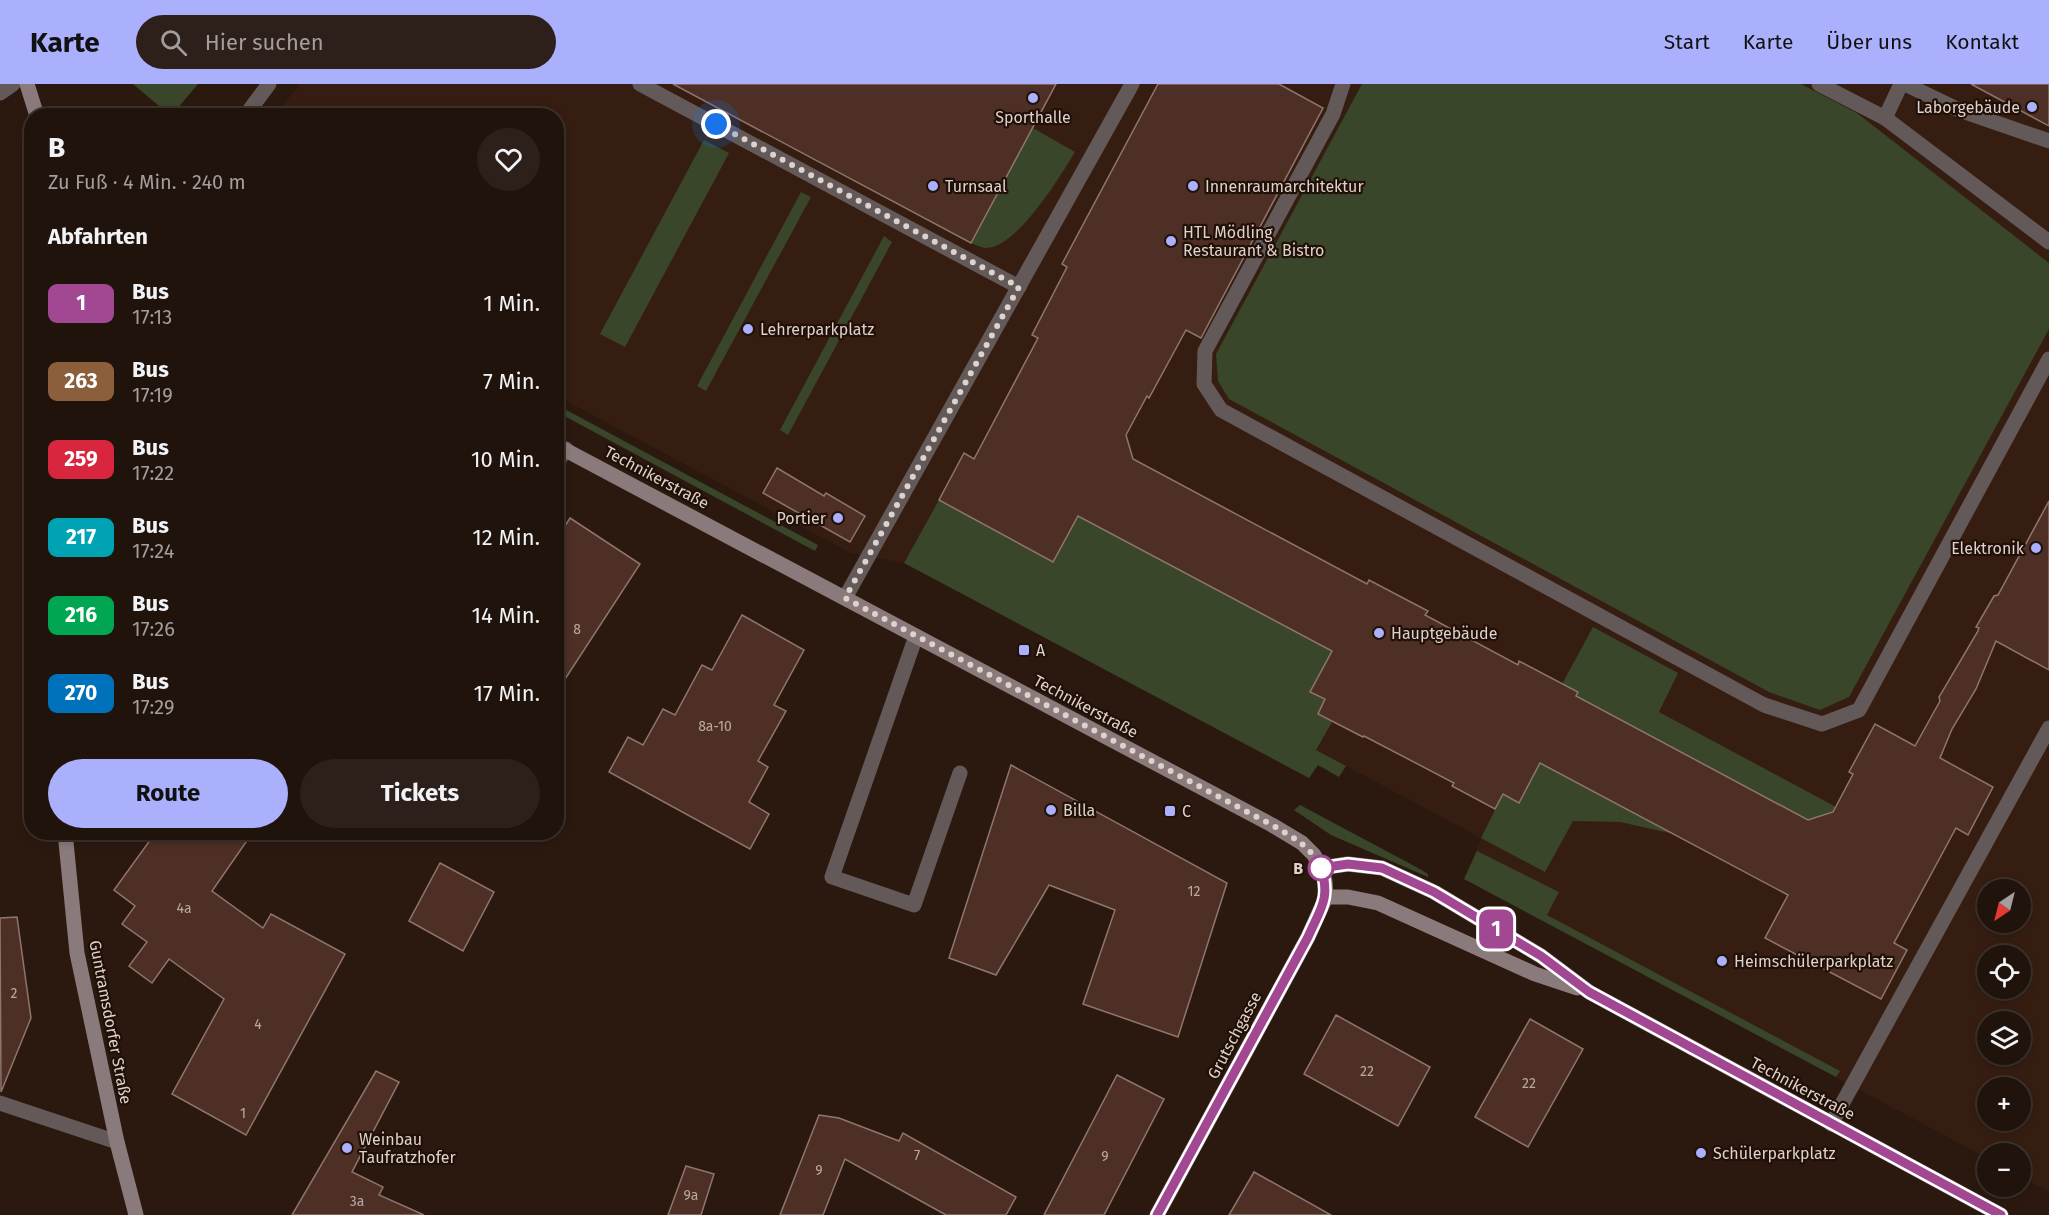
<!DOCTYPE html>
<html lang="de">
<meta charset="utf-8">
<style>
:root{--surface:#20130c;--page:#2d201a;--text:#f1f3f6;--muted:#a29e9d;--line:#3d322d;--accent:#aab0fc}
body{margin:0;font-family:"Fira Sans",sans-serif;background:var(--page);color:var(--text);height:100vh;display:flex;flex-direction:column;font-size:22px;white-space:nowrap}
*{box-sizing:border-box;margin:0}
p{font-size:20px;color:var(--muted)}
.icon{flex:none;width:33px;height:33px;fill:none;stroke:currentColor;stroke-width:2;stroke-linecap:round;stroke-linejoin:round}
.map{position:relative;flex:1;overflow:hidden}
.drawer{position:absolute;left:24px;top:24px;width:540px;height:732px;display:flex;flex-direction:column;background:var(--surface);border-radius:24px;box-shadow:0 3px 9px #0003,0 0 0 2px var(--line)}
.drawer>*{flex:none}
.badge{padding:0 12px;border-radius:9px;font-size:21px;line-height:39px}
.needle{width:39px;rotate:215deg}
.controls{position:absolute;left:1977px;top:795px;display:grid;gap:12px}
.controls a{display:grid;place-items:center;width:54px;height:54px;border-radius:50%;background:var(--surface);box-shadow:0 3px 9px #0003,0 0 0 2px var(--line);font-size:30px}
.you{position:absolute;width:30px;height:30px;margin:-15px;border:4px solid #fff;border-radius:50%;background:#1a73e8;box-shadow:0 0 0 9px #1a73e833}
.map>.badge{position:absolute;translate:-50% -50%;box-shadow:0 0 0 3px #fff}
h2{padding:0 24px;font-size:22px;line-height:54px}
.round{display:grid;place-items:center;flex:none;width:63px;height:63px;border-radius:32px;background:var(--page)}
.overview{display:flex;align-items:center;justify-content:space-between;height:102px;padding:0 24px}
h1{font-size:28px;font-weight:700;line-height:45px}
.primary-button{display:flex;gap:12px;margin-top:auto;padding:12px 24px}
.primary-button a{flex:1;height:69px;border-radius:36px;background:var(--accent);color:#111;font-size:24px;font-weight:700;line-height:69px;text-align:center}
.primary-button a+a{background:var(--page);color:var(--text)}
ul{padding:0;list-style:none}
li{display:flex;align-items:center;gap:18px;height:78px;padding:0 24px}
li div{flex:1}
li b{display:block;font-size:22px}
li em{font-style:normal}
li .badge{min-width:66px;font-weight:700;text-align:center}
header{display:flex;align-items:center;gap:36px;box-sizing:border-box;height:84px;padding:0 30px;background:var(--accent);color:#111}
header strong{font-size:28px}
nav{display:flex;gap:33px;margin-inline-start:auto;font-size:21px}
.search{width:420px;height:54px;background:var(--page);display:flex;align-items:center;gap:15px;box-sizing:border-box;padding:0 21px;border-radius:33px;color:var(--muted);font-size:22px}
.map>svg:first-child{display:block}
.built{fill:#351d11;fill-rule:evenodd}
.green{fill:#39462a}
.building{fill:#4e2f25;stroke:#8e766e;stroke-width:1.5}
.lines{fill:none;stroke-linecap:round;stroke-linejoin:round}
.lane{stroke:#645959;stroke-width:15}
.street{stroke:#645959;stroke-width:15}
.secondary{stroke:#8b7a7b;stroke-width:15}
.line-casing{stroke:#fff;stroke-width:14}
.line{stroke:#a24893;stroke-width:9}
.walk{stroke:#ded2cc;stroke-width:6;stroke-dasharray:0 10.8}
.poi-dot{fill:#aab0fc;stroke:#211007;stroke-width:2}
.stop-dot{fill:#fff;stroke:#a24893;stroke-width:3}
.labels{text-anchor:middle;stroke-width:4.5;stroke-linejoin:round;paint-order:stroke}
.number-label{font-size:14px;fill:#baa9a2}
.poi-label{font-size:16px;fill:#ded2cc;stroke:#211007;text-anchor:start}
.street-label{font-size:16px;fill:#ded2cc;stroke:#211007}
.stop-label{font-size:16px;font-weight:bold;fill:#ded2cc;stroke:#211007;text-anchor:end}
</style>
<header>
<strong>Karte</strong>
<div class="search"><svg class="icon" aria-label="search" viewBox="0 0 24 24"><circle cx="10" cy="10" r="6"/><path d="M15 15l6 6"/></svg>Hier suchen</div>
<nav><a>Start</a><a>Karte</a><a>Über uns</a><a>Kontakt</a></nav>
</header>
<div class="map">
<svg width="2049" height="1131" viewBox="0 0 2049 1131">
<rect width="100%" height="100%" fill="#2b1910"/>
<path class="built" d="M 300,0 L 2049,0 L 2049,1108 L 2021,1092 L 2020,1070 L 1988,1070 L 1987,1074 L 1464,795 L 1481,754 L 1346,682 L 1339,693 L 1318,681 L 1309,694 L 904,479 L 851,469 L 557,312 L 556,32 L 274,32 ZM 1988,806 L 2020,806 L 2020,838 L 1988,838 ZM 1988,872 L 2020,872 L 2020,904 L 1988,904 ZM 1988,938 L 2020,938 L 2020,970 L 1988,970 ZM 1988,1004 L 2020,1004 L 2020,1036 L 1988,1036 Z"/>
<g class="green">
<path d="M 133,0 L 198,0 L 171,32 Z"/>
<path d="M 1362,0 L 1801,0 L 1857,29 L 2049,179 L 2049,245 L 1849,613 L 1820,626 L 1769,608 L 1229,315 L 1218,297 L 1216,270 Z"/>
<path d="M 1033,44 L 1075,68 C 1061,91 1016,166 985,164 C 981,163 975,161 971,159 Z"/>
<path d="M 704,56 L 729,69 L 625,263 L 600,250 Z"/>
<path d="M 801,108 L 811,113 L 706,307 L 697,302 Z"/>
<path d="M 884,152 L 892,158 L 788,351 L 780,346 Z"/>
<path d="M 557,321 L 818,461 L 815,467 L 557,328 Z"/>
<path d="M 939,416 L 1053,478 L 1078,432 L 1332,567 L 1310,607 L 1325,615 L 1318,630 L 1332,638 L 1316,666 L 1346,682 L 1339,693 L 1318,681 L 1309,694 L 904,479 Z"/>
<path d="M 1593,543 L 1678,589 L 1659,628 L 1836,723 L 1833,728 L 1808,736 L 1576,612 L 1578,608 L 1562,600 Z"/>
<path d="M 1540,679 L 1674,750 L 1620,738 L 1573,737 L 1545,788 L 1481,754 L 1503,710 L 1519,719 Z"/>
<path d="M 1300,721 L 1420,785 L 1428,790 L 1428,793 L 1331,751 L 1294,726 Z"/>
<path d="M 1477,767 L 1559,808 L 1547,831 L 1840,987 L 1836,993 L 1464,795 Z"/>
</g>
<g class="building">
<path d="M 673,0 L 1056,0 L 971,159 Z"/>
<path d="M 1158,0 L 1279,0 L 1323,24 L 1201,254 L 1186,246 L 1149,314 L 1147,312 L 1126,351 L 1133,375 L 1367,500 L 1369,496 L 1428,527 L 1425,531 L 1518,581 L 1519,577 L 1578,608 L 1576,612 L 1808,736 L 1833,728 L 1853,690 L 1849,688 L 1875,640 L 1915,662 L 1940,617 L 1939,613 L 1978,547 L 1979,544 L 1976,543 L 1994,512 L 1998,511 L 2049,417 L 2049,586 L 1996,557 L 1976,605 L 1952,645 L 1940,674 L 1993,703 L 1968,751 L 1956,744 L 1894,859 L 1907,866 L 1881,915 L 1765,854 L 1788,811 L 1540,679 L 1519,719 L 1503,710 L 1495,725 L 1452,702 L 1454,699 L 1364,652 L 1363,653 L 1318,630 L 1325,615 L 1310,608 L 1332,567 L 1078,432 L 1053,478 L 939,416 L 964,369 L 974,375 L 1038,254 L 1032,251 L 1067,183 L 1062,180 Z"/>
<path d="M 1971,0 L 2049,0 L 2049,42 Z"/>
<path d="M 777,384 L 824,412 L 826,409 L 865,432 L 850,458 L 763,409 Z"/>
<path d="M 570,434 L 640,480 L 556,609 L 556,456 Z"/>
<path d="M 742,531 L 804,566 L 774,621 L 786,627 L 758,677 L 768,683 L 749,718 L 769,730 L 750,765 L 609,688 L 628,653 L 643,661 L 663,625 L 675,631 L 702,581 L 712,586 Z"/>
<path d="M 1011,681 L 1227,799 L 1178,953 L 1083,920 L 1115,826 L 1049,801 L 996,891 L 949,874 Z"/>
<path d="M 156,748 L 253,748 L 212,807 L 263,844 L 271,830 L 345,870 L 246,1051 L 172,1010 L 224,915 L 169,875 L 152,899 L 129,882 L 147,858 L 122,840 L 135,822 L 114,806 Z"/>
<path d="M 440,779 L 494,808 L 463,867 L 409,837 Z"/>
<path d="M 17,833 L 31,934 L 1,1008 L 0,834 Z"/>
<path d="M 1336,931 L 1430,983 L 1398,1042 L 1304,990 Z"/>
<path d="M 1530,935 L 1583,965 L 1528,1063 L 1475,1033 Z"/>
<path d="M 376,987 L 399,998 L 352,1088 L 383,1103 L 379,1111 L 424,1131 L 292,1131 Z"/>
<path d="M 1117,991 L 1164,1015 L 1104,1131 L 1044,1131 Z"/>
<path d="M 819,1031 L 839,1034 L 899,1057 L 903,1049 L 1016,1113 L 1006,1131 L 946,1131 L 845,1075 L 823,1131 L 780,1131 Z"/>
<path d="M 686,1082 L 714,1090 L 701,1131 L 668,1131 Z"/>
<path d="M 1254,1088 L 1331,1131 L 1229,1131 Z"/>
</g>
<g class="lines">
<g class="lane">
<path d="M 640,0 L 1019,203"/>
<path d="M 1343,0 L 1333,30 L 1205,267 L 1204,300 L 1221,326 L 1764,621 L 1822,640 L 1859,626 L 2049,275"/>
<path d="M 1819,0 L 1885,34 L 2049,158"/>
<path d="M 1905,0 L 1959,26 L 2049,57"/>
<path d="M 1885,34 L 1901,0"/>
<path d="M 556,380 L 566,365"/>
<path d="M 845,514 L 1132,0"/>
<path d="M 916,552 L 832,793 L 914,821 L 960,689"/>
<path d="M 1831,1040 L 2049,644"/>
</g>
<g class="street">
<path d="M 0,9 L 13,0"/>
<path d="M 245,32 L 269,0"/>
<path d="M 0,1019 L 117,1058"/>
</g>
<g class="secondary">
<path d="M 27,0 L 37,32"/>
<path d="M 556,361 L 1272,741 L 1302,759 L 1314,771 L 1321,784 L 1325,797 L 1326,813 L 1308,853 L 1157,1131"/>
<path d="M 65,748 L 77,869 L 117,1058 L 136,1131"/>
<path d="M 1321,784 L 1348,780 L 1382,784 L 1434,808 L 1541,872 L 1589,908 L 2001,1131"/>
<path d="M 1326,813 L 1348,813 L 1378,819 L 1535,890 L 1577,904"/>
</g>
</g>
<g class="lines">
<defs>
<path id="line" d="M 1157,1131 L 1308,853 C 1320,825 1331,815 1321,784 L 1348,780 L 1382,784 L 1434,808 L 1541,872 L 1589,908 L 2001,1131"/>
</defs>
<use href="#line" class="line-casing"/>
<use href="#line" class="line"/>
<path class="walk" d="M 716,40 L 1019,203 L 845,514 L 1272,741 C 1292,753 1311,762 1321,784"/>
</g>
<g class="poi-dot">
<circle cx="1033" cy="14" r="6"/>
<circle cx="2032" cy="23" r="6"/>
<circle cx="933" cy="102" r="6"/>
<circle cx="1193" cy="102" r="6"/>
<circle cx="1171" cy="157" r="6"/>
<circle cx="748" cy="245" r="6"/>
<circle cx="838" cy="434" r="6"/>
<circle cx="2036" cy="464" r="6"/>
<circle cx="1379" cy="549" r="6"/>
<rect x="1018" y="560" width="12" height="12" rx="3"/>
<circle cx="1051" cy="726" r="6"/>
<rect x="1164" y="721" width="12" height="12" rx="3"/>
<circle cx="1722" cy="877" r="6"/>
<circle cx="347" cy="1064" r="6"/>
<circle cx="1701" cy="1069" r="6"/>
</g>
<circle class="stop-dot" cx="1321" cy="784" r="12"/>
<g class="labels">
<g class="number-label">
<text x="577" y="550">8</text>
<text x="715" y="647">8a-10</text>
<text x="1194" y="812">12</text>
<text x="184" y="829">4a</text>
<text x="14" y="914">2</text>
<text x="258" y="945">4</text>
<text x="1367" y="992">22</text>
<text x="1529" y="1004">22</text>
<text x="243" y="1034">1</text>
<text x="917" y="1076">7</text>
<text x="1105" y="1077">9</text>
<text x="819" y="1091">9</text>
<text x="691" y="1116">9a</text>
<text x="357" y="1122">3a</text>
</g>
<g class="poi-label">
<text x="2020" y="29" text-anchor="end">Laborgebäude</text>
<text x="1033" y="39" text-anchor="middle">Sporthalle</text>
<text x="945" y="108">Turnsaal</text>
<text x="1205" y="108">Innenraumarchitektur</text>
<text x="1183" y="154">HTL Mödling<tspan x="1183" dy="18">Restaurant &amp; Bistro</tspan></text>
<text x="760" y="251">Lehrerparkplatz</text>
<text x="826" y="440" text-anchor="end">Portier</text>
<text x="2024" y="470" text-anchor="end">Elektronik</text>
<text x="1391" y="555">Hauptgebäude</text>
<text x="1036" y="572">A</text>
<text x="1063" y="732">Billa</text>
<text x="1182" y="733">C</text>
<text x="1734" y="883">Heimschülerparkplatz</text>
<text x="359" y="1061">Weinbau<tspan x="359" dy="18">Taufratzhofer</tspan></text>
<text x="1713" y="1075">Schülerparkplatz</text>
</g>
<g class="street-label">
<text transform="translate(657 393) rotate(28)" y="6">Technikerstraße</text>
<text transform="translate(1086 622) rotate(28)" y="6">Technikerstraße</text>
<text transform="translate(111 938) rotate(79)" y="6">Guntramsdorfer Straße</text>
<text transform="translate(1234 951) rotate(-62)" y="6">Grutschgasse</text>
<text transform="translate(1803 1004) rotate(28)" y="6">Technikerstraße</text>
</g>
<g class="stop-label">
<text x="1303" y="790">B</text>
</g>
</g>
</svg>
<div class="controls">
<a><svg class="needle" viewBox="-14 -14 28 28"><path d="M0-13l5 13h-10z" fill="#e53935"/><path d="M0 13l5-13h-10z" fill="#a29e9d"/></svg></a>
<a><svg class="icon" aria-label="locate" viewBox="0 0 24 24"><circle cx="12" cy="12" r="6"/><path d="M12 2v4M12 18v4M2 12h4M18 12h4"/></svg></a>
<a><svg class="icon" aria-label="layers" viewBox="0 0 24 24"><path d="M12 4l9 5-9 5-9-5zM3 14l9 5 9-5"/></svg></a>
<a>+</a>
<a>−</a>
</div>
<div class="you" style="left:716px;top:40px"></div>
<b class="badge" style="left:1496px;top:845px;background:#a24893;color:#fff">1</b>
<section class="drawer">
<div class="overview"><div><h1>B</h1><p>Zu Fuß · 4 Min. · 240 m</p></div><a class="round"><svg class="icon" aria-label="heart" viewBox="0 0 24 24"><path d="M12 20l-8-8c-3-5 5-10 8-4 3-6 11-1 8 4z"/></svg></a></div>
<h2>Abfahrten</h2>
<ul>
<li><span class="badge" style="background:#a24893;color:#fff">1</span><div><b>Bus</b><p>17:13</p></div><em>1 Min.</em></li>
<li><span class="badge" style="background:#8b5e3c;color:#fff">263</span><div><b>Bus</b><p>17:19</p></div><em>7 Min.</em></li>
<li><span class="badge" style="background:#d7263d;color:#fff">259</span><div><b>Bus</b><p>17:22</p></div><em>10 Min.</em></li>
<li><span class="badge" style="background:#00a3b4;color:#fff">217</span><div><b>Bus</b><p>17:24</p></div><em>12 Min.</em></li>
<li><span class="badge" style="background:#00a651;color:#fff">216</span><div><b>Bus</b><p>17:26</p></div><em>14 Min.</em></li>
<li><span class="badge" style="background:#0072bc;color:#fff">270</span><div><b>Bus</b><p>17:29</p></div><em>17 Min.</em></li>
</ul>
<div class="primary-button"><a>Route</a><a>Tickets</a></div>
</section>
</div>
